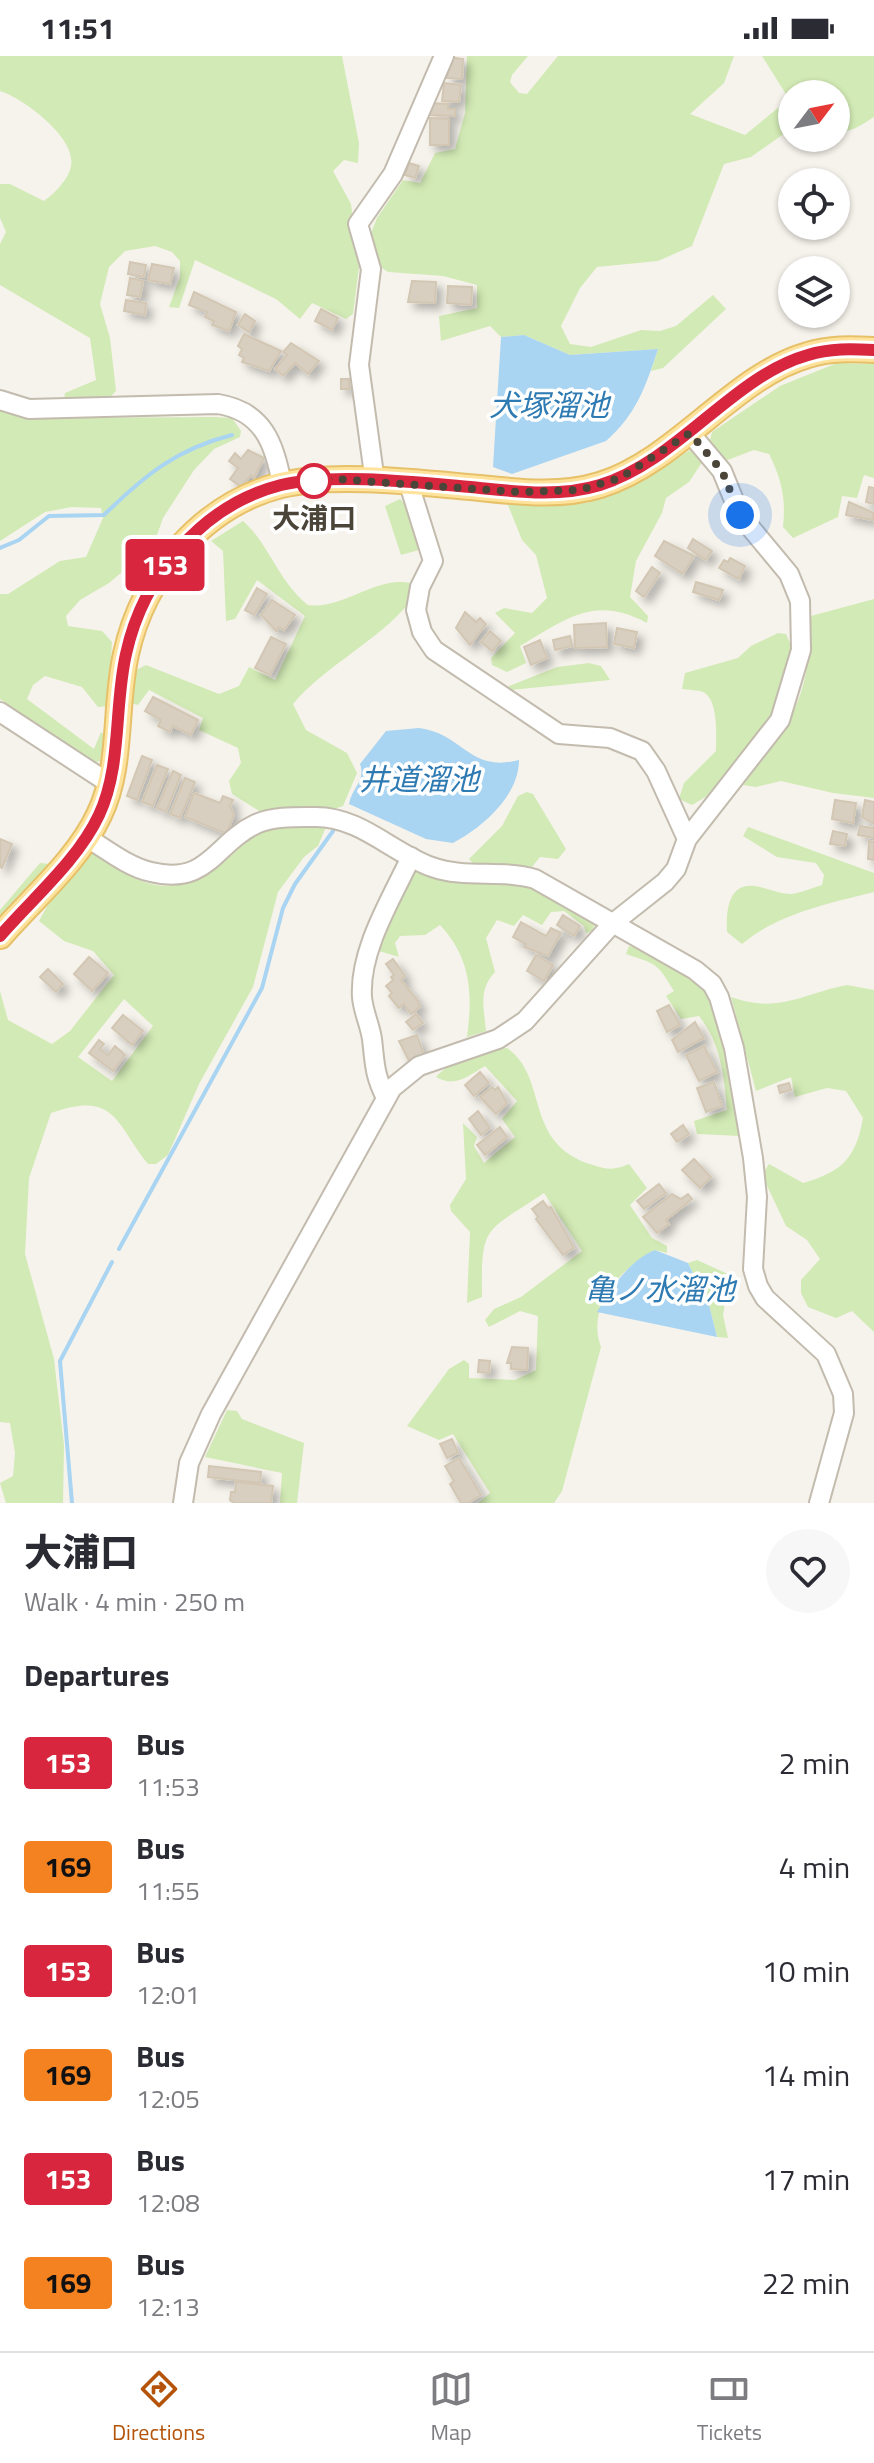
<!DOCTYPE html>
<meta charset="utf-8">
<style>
:root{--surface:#fff;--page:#f7f7f7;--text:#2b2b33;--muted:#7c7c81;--line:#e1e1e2;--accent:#b45309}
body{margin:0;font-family:"Titillium Web","Noto Sans JP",sans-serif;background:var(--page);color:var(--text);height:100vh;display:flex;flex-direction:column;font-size:30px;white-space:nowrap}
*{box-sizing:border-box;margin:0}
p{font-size:26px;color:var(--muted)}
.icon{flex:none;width:44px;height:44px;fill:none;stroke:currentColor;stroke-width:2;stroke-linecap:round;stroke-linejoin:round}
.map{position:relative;height:1447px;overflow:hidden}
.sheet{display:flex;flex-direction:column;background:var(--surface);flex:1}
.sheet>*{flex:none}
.badge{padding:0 16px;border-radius:6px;font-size:28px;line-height:52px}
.needle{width:52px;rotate:58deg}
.controls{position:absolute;left:778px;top:24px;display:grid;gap:16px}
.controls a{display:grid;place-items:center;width:72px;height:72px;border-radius:50%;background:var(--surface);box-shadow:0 2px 6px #0004;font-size:40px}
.you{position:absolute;width:40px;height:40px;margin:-20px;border:6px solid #fff;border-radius:50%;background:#1a73e8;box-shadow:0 0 0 12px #1a73e833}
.map>.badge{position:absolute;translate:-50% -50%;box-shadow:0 0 0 4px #fff}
h2{padding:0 24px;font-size:30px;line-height:72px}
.round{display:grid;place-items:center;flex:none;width:84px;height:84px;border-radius:42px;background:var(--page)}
.overview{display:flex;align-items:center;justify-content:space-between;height:136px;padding:0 24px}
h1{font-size:38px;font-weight:800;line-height:60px}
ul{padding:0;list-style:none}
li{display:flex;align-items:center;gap:24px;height:104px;padding:0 24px}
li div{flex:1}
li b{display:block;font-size:30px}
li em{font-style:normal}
li .badge{min-width:88px;font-weight:700;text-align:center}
.status{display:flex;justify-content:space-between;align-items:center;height:56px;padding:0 40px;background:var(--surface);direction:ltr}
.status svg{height:22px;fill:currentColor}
.menu{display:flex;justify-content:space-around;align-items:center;height:112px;border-top:2px solid var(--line);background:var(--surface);font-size:22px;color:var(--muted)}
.menu a{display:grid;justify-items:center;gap:4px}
.menu .active{color:var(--accent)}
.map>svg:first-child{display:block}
.green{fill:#d2eab5;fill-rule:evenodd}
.water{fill:#a9d4f2}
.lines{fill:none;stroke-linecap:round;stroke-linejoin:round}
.stream{stroke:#a9d4f2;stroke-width:4}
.building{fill:#d8cfc1;stroke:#d3c7b4;stroke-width:2;filter:url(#shadow)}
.minor-casing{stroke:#c2bbae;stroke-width:22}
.major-casing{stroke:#e6c16a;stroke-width:28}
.minor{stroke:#fff;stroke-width:18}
.major{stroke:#ffe39c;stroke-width:24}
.line-casing{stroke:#fff;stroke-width:18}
.line{stroke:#d7263d;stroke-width:12}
.walk{stroke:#4b4439;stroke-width:8;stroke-dasharray:0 14.4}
.stop-dot{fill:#fff;stroke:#d7263d;stroke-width:4}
.labels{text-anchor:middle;stroke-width:7;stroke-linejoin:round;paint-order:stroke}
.stop-label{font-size:28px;font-weight:bold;fill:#4b4439;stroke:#fff}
.water-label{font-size:30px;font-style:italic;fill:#2e7ab2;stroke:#fff}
</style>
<div class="status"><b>11:51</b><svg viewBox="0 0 49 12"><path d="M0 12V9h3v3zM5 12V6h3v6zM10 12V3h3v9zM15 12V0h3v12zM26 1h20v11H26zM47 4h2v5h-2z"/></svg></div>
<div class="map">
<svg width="874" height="1447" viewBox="0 0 874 1447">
<defs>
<filter id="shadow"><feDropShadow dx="6" dy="6" stdDeviation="4" flood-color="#0004"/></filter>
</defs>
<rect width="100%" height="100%" fill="#f6f3ec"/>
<g class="green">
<path d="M 0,0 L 342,0 L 359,87 L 358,107 L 344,104 L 333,115 L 351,148 L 359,211 L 353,258 L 346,263 L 312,247 L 300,263 L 276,243 L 195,204 L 179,252 L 169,251 L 180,221 L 180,205 L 172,196 L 155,190 L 125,195 L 109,211 L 100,248 L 110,282 L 116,335 L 110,341 L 64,344 L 65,337 L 96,324 L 90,282 L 0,229 L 0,188 L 6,176 L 0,162 L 0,128 L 10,128 L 44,145 C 54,138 69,123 71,110 C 77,82 23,42 0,35 Z"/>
<path d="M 467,0 L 528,0 L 512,19 L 510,26 L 519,37 L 527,38 L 558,0 L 734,0 L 724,27 L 690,58 L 745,79 L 789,43 L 762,0 L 874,0 L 874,61 C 862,68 850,79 836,74 L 836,38 L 792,38 L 792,72 L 751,101 L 724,108 L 692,190 L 658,205 L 597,211 L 580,232 L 561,270 L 570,288 L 591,291 L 641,274 L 660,275 L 676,270 L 713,239 L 726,253 L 663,312 L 651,315 L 658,293 L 570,299 L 524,279 L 501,281 L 490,270 L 441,285 L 439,260 L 477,252 L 477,229 L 443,220 L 388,216 L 379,210 L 369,182 L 377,162 L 403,124 L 420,127 L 435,97 L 455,93 L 465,57 Z"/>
<path d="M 837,307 L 874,308 L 874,422 L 864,419 L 857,442 L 842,440 L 838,461 L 793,482 L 783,471 C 786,443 782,424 769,398 L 754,394 L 725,405 L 709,389 L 712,376 L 780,330 Z"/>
<path d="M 0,354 L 39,362 L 215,361 L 232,362 L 241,375 L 240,381 L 214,393 L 194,414 L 163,462 L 153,490 L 109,527 L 80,544 L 66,560 L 68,570 L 102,575 L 112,586 L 108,650 L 98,651 L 82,631 L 45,620 L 33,629 L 27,643 L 94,693 L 101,676 L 105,679 L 100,705 L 91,707 L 0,643 L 0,538 L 8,538 L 60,505 L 86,501 L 103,462 L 101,452 L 72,451 L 45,456 L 0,485 Z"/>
<path d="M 690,394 L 703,405 L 689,426 L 666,442 L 662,457 L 636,505 L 630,541 L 648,560 L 647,567 C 594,538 565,564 520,590 L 526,607 L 507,616 L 492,609 L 491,602 L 515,577 L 495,557 L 504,552 L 532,557 L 547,542 L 536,499 L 522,484 L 508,449 L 587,447 L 627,433 Z"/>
<path d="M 400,443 L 405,448 L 420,491 L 419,494 L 401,499 L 385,450 Z"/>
<path d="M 243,465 C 270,489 277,524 308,549 C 343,554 375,520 410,527 L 411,545 C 377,586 326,609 293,648 L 306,674 L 347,697 L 357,717 L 343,750 C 316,761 286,749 259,755 L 232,738 L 229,725 L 241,707 L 238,692 L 199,674 L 203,662 L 149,634 L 138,649 L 130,647 L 134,615 L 146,609 L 219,638 L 239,630 L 249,611 L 275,624 L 305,560 L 257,524 L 235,563 L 226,565 L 223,495 L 211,485 Z"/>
<path d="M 874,543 L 874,742 L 833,737 L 781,725 L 756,731 L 743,729 C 793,663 809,646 811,560 Z"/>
<path d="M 778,577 L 786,578 L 793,594 L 765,682 L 707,740 L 692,749 L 679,743 L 684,727 L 716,695 C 716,680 719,644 703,636 C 698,634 688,634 682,633 L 685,617 L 738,602 L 751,590 Z"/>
<path d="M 589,607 L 601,610 L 610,624 L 511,634 L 507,631 L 557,611 Z"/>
<path d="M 527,736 L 533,738 L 566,793 L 558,803 L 540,801 L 532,811 L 512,808 L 478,813 L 469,803 L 502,770 L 518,740 Z"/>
<path d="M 319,767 L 326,771 L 318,790 L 304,801 L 278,836 L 253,931 L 199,1028 L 168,1099 L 156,1108 L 148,1108 C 115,1067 116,1034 51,1057 L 29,1122 L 25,1198 L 54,1303 L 64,1389 L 63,1447 L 6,1447 L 0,1427 L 13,1420 L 15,1397 L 10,1367 L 0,1366 L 0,935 L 8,964 L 52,988 L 70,975 L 114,919 L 93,895 L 64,885 L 39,865 L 63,822 L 88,797 L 99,797 C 136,830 170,843 215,813 C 232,801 246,782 264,774 C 281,766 301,768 319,767 ZM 124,943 L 153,970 L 112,1025 L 78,1001 Z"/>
<path d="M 748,771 L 874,817 L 874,836 C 830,847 777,858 742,888 L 727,876 C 726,854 728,823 760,831 C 770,833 780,838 791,838 C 801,837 812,832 822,829 L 824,819 L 816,807 L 777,801 L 743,780 Z"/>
<path d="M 40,807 L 50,808 L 48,817 L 0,869 L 0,854 Z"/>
<path d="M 414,812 C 454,830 484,823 525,829 C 550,833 576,852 595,868 L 592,875 L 586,877 L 584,870 L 564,855 L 551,856 L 542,869 L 523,859 L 514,870 L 497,864 L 486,882 L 495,916 C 478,934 484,952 486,975 L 467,981 C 473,938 471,902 440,869 L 425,879 L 400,880 L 395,887 L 399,901 L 379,895 Z"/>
<path d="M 629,890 C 653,896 693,914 709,935 C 733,966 734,1041 740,1080 L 697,1078 L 694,1065 L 727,1054 C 724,1020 721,987 699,960 L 681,963 L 666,940 L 674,935 C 656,906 658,909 626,898 Z"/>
<path d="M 847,929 L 874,934 L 874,1276 L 852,1255 L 836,1262 L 808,1251 L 801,1237 L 801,1224 L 820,1203 L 807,1184 L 786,1170 L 762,1119 L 769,1108 L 803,1127 C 842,1116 856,1102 863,1062 L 846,1035 L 827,1032 L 795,1041 L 791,1021 L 756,1035 L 731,941 C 779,958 801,938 847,929 Z"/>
<path d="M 507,992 C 550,1022 522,1088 593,1109 C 607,1114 616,1114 629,1108 L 647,1132 L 630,1149 L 652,1182 L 667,1190 L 667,1197 L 655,1194 C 620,1212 586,1251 601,1291 L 562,1435 L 554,1447 L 478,1447 L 490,1437 L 453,1378 L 439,1384 L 407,1370 L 449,1313 L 464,1304 L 469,1308 L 469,1322 L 515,1324 L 536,1314 L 538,1260 L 520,1255 L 489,1271 L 485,1264 L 494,1253 L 521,1241 L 582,1195 L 544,1137 C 485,1177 481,1167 482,1241 L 467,1247 L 470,1176 L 451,1155 L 450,1149 L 466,1123 L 463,1067 L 477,1081 L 474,1090 L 484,1107 L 515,1081 L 502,1063 L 517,1045 L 485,1010 C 468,1020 455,1032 436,1021 C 453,1002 482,994 507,992 Z"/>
<path d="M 697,1204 L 730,1219 L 723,1259 L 728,1282 L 717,1281 L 709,1249 L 688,1207 Z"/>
<path d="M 227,1354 L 237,1355 L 242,1363 L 304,1387 L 297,1447 L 280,1447 L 282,1417 L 205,1401 Z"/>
</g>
<g class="water">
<path d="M 524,279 L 570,299 L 658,293 C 646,330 636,359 606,385 L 512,418 L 493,411 L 501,281 Z"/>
<path d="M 419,672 C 464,678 469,717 519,704 C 519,740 482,772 453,787 L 426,783 L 349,748 C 352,731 366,725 360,708 L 386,675 Z"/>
<path d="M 655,1194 L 688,1207 L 709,1249 L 717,1281 L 597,1256 C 613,1231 627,1206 655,1194 Z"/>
</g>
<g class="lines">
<g class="stream">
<path d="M 0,492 L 19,484 L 49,460 L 104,459 C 144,420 176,393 232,379"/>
<path d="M 119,1193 L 262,932 L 283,852 L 295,828 L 333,775"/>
<path d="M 72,1447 L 60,1305 L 112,1206"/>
</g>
</g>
<g class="building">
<path d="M 449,1 L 463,3 L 462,23 L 447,22 Z"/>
<path d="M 444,27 L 461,29 L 459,46 L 442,45 Z"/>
<path d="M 430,47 L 448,48 L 448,53 L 455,53 L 455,60 L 430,59 Z"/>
<path d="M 430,62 L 449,63 L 449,89 L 430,89 Z"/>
<path d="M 409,107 L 419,110 L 415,122 L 405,119 Z"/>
<path d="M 130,206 L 146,209 L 144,221 L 128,218 Z"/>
<path d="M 152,208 L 174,212 L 170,228 L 148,224 Z"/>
<path d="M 130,222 L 143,225 L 140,241 L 127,239 Z"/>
<path d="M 412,225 L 436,226 L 435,247 L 408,246 Z"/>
<path d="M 448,230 L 472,231 L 471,249 L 447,247 Z"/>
<path d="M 194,236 L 236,256 L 229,275 L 212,269 L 214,265 L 205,261 L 207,256 L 189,249 Z"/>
<path d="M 126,244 L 146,247 L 145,259 L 124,255 Z"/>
<path d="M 321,253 L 338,262 L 332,274 L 315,265 Z"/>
<path d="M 245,258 L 255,265 L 249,276 L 238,269 Z"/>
<path d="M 244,278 L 281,295 L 269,315 L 242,306 L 244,302 L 239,299 L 242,293 L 238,290 Z"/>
<path d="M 291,287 L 319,305 L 308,318 L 295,307 L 283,320 L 275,313 L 287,299 L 283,296 Z"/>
<rect x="341" y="323" width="8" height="10"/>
<path d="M 248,394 L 264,402 L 254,422 L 251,419 L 241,431 L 230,423 L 238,412 L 229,405 L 235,397 L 241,403 Z"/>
<path d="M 869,431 L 874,432 L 874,448 L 866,446 Z"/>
<path d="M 849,446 L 874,457 L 873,464 L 846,459 Z"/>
<path d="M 693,483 L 712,495 L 706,504 L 688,492 Z"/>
<path d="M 664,485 L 694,500 L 683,518 L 655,500 Z"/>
<path d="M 730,502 L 745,510 L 739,523 L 719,512 L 724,504 L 728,506 Z"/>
<path d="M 652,511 L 660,517 L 644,541 L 636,535 Z"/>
<path d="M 696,526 L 723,534 L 719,544 L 693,536 Z"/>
<path d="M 257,532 L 267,538 L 254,559 L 245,554 Z"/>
<path d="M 272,544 L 295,559 L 284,574 L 279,571 L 276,575 L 261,559 Z"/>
<path d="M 465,556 L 476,566 L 480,562 L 486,568 L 470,589 L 456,572 Z"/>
<path d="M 606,567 L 607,591 L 575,592 L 574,569 Z"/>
<path d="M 617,572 L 637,576 L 634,592 L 614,588 Z"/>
<path d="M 490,575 L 501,585 L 492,595 L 481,586 Z"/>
<path d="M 570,580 L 572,590 L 555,594 L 553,584 Z"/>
<path d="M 271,581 L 286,588 L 270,619 L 255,612 Z"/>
<path d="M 540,584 L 547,602 L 531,609 L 524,591 Z"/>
<path d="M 153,641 L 198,664 L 191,679 L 173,670 L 170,676 L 158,670 L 161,664 L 145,655 Z"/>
<path d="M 142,700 L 152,704 L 137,744 L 127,740 Z"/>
<path d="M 157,709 L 168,713 L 153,750 L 142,746 Z"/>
<path d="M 173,715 L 181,719 L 166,756 L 157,752 Z"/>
<path d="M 185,722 L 195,726 L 180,762 L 170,758 Z"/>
<path d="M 194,737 L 220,747 L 223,740 L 233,744 L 230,750 L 234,758 L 227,778 L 185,761 Z"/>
<path d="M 835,744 L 856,747 L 853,767 L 832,763 Z"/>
<path d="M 865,744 L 874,746 L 874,768 L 862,761 Z"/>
<path d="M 860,770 L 874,772 L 874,782 L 858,779 Z"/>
<path d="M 833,775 L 847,778 L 845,790 L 830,788 Z"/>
<path d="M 0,783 L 12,788 L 2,812 L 0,811 Z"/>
<path d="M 869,785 L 874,786 L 874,804 L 868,803 Z"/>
<path d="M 563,859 L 580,870 L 574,880 L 557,869 Z"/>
<path d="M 521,866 L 546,880 L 551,872 L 561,877 L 548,900 L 524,891 L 526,888 L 513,881 Z"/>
<path d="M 536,899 L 553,909 L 544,925 L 527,915 Z"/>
<path d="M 89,901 L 108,917 L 92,935 L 74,918 Z"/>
<path d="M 393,903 L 405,920 L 401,924 L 418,945 L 420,951 L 411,958 L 404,948 L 399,952 L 389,940 L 392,937 L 386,930 L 393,924 L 391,921 L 394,919 L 386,908 Z"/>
<path d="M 48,913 L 63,928 L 56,936 L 40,921 Z"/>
<path d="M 669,949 L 680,969 L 667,976 L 657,955 Z"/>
<path d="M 416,958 L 423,967 L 413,974 L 406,966 Z"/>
<path d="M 123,959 L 143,975 L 132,989 L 112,972 Z"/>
<path d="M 695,966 L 704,982 L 678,996 L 672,984 Z"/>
<path d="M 417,979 L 425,1002 L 410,1007 L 399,985 Z"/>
<path d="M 99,984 L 104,988 L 100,993 L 108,999 L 115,990 L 125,999 L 113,1015 L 89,997 Z"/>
<path d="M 704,990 L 717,1016 L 699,1025 L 686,999 Z"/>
<path d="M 480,1016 L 489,1027 L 474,1040 L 465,1029 Z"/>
<path d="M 714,1026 L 722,1050 L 706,1056 L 697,1032 Z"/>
<path d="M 789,1027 L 791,1034 L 780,1037 L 778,1030 Z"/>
<path d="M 492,1031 L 495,1034 L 498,1031 L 507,1047 L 496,1058 L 480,1041 Z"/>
<path d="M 478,1055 L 490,1072 L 481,1079 L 469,1063 Z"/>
<path d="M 683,1069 L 689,1078 L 677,1086 L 671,1078 Z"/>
<path d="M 500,1071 L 507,1081 L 485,1099 L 477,1089 Z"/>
<path d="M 694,1103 L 711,1121 L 700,1132 L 682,1114 Z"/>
<path d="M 659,1128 L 666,1137 L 644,1153 L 637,1145 Z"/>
<path d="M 672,1138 L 681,1143 L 688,1138 L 692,1143 L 666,1164 L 669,1168 L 657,1177 L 643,1161 Z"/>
<path d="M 543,1145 L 548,1152 L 551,1151 L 574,1192 L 563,1199 L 536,1163 L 538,1161 L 532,1153 Z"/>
<path d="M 512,1291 L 528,1292 L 527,1314 L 511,1313 L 511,1307 L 507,1307 Z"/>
<path d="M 479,1304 L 490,1305 L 489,1317 L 478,1316 Z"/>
<path d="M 452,1383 L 458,1397 L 447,1402 L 440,1388 Z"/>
<path d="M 459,1402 L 481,1439 L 468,1447 L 461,1447 L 450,1428 L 454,1425 L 445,1410 Z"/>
<path d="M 209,1410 L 261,1416 L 260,1427 L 208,1421 Z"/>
<path d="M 236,1426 L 273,1430 L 271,1447 L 234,1447 L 230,1444 L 231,1436 L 235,1436 Z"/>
</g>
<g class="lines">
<defs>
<g id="minor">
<path d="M 0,344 L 29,353 L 218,348 C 263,355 275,388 282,429"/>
<path d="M 375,426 L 359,309 L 371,213 L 358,168 L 393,118 L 444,0"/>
<path d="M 409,428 L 433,505 L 420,531 L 416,554 L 422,576 L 434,594 L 559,678 L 610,682 L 642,695 L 656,715 L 687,783"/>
<path d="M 0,656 L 110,728"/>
<path d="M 86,781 C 106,793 128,811 151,816 C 208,830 214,788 256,768 C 274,760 297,761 316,761 C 361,761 392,797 432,811 C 465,823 502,813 535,823 L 695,914 L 712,928 L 719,941 L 734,992 L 753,1102 L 757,1141 L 753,1213 L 758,1230 L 765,1242 L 826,1298 L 843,1338 L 844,1357 L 819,1447"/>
<path d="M 386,1042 C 374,1018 375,1008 372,983 C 370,969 363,955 362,941 C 359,894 392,842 411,801"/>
<path d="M 183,1447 L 189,1407 L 211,1358 L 392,1032 L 419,1010 L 498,983 L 525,965 L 612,868 L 665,826 L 676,813 L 687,783 L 780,664 L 801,594 L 800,545 L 789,518 L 740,459 L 722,415 L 690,377"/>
</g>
<path id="major" d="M 0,880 C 33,842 78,804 99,759 C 123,710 114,650 126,598 C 143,520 202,449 281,429 C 335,416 423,427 480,432 C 519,436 561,441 600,429 C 678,405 733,320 808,299 C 830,292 852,293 874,294"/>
</defs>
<use href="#minor" class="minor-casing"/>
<use href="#major" class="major-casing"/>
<use href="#minor" class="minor"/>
<use href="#major" class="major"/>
</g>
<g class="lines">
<defs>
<path id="line" d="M 0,880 C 33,842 78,804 99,759 C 122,710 114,650 126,598 C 143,520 202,449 281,429 C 335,416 423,427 480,432 C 519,436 561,441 600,429 C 678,405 733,320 808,299 C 830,292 852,293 874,294"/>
</defs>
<use href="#line" class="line-casing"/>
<use href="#line" class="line"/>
<path class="walk" d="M 314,425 L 334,423 L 519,436 L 580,434 L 620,422 L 690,377 L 722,415 L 740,459"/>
</g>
<circle class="stop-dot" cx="314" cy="425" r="16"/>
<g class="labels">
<g class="stop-label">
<text x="314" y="472">大浦口</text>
</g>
<g class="water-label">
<text x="549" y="360">犬塚溜池</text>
<text x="419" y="734">井道溜池</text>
<text x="660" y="1244">亀ノ水溜池</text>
</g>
</g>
</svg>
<div class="controls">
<a><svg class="needle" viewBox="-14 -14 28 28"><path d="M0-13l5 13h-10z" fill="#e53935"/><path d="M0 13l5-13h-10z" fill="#7c7c81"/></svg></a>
<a><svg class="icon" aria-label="locate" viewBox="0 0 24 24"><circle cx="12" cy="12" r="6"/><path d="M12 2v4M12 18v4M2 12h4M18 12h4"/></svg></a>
<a><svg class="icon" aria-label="layers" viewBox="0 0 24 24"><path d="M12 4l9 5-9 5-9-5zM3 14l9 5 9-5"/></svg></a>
</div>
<div class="you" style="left:740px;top:459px"></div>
<b class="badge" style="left:165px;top:509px;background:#d7263d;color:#fff">153</b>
</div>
<section class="sheet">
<div class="overview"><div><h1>大浦口</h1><p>Walk · 4 min · 250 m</p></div><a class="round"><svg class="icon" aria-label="heart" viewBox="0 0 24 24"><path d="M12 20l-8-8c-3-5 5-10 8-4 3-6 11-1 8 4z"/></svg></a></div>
<h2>Departures</h2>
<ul>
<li><span class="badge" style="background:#d7263d;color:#fff">153</span><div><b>Bus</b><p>11:53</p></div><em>2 min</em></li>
<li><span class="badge" style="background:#f58220;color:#111">169</span><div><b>Bus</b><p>11:55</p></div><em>4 min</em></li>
<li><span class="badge" style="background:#d7263d;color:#fff">153</span><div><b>Bus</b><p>12:01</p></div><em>10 min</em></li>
<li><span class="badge" style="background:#f58220;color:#111">169</span><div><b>Bus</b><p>12:05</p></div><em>14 min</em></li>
<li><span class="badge" style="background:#d7263d;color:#fff">153</span><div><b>Bus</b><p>12:08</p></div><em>17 min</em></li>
<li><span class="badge" style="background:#f58220;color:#111">169</span><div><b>Bus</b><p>12:13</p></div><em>22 min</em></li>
</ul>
</section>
<nav class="menu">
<a class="active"><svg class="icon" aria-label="directions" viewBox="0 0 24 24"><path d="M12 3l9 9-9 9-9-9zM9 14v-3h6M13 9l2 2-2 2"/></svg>Directions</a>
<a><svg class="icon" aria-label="map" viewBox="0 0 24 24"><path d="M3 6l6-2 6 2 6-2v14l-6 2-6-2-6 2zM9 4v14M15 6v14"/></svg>Map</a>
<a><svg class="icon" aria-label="tickets" viewBox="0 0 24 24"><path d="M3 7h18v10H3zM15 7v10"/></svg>Tickets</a>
</nav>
